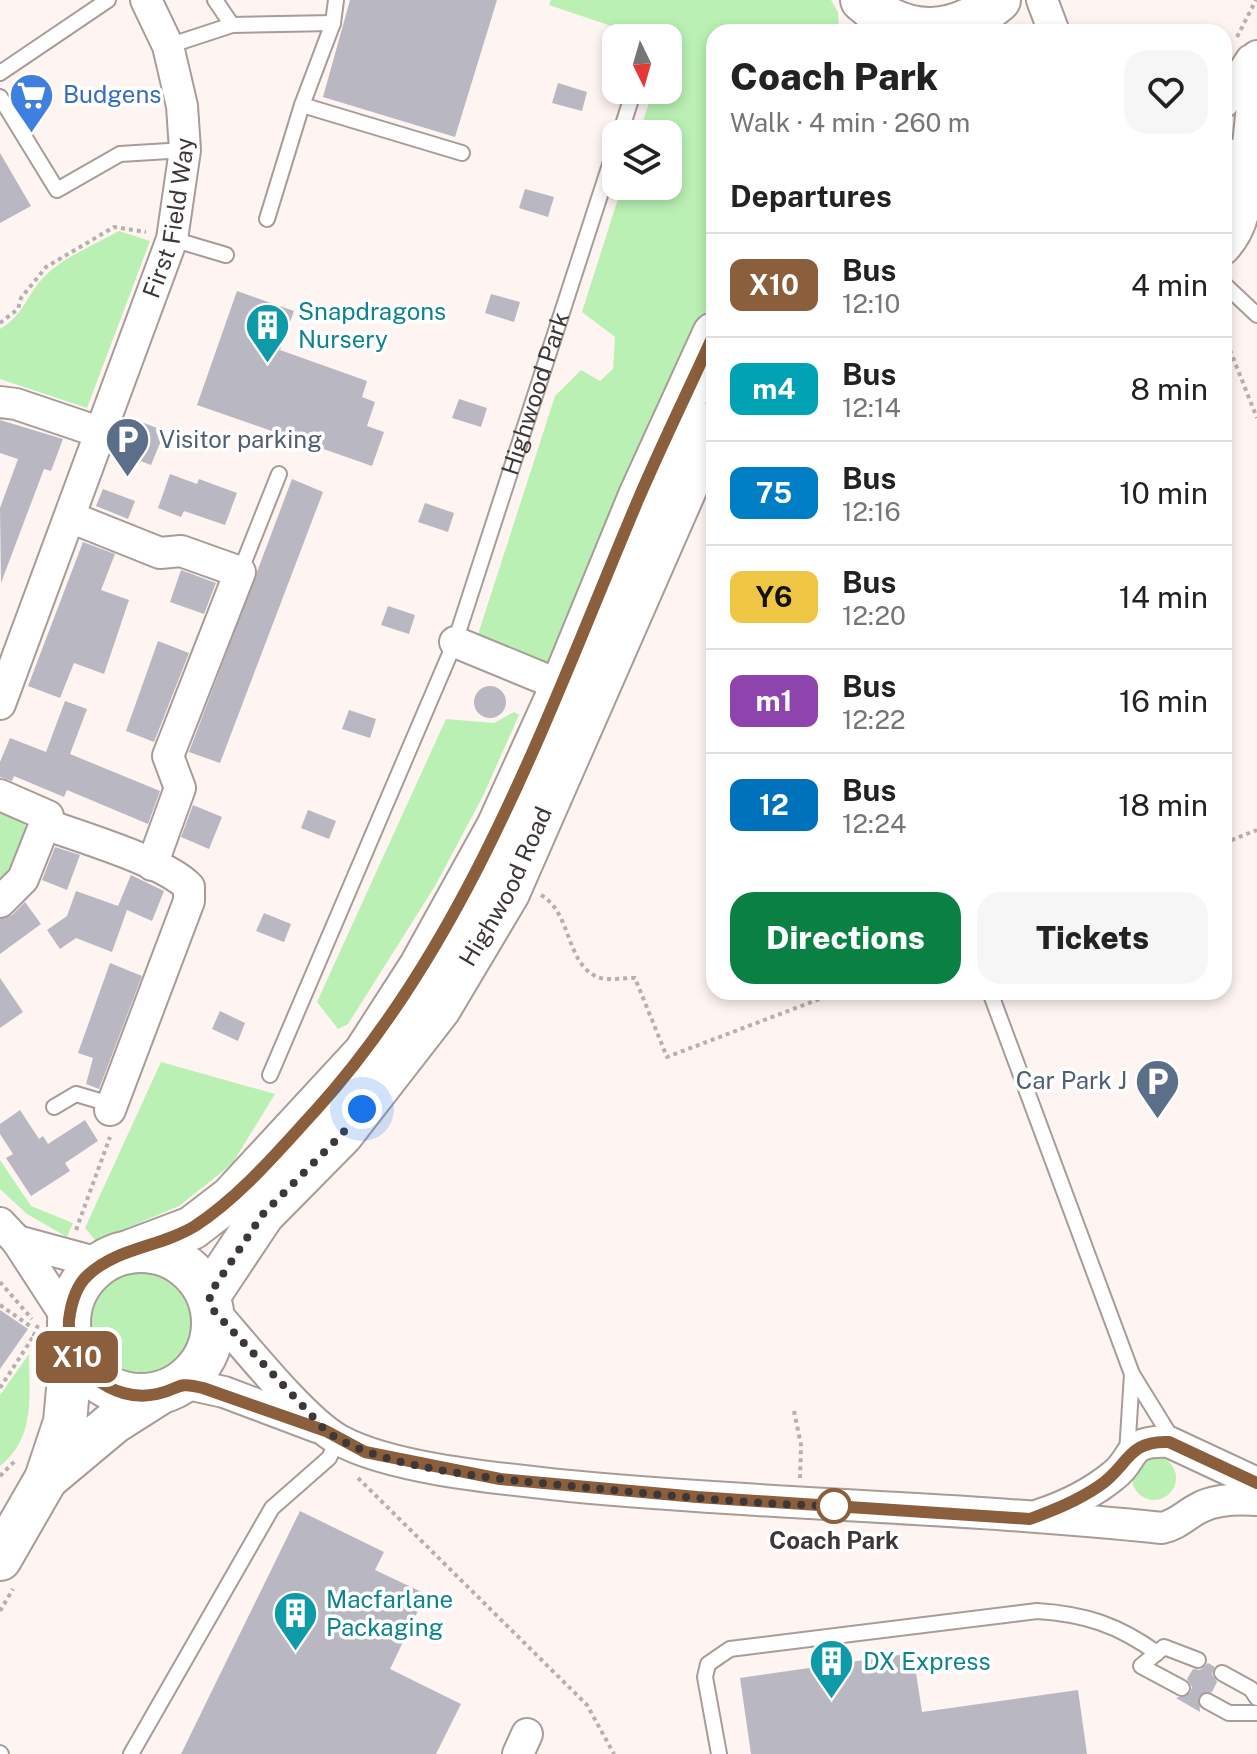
<!DOCTYPE html>
<meta charset="utf-8">
<style>
:root{--surface:#fff;--page:#f6f6f6;--text:#222;--muted:#767676;--line:#e0e0e0;--accent:#0b8043}
body{margin:0;font-family:"Public Sans",sans-serif;background:var(--page);color:var(--text);height:100vh;display:flex;flex-direction:column;font-size:30px;white-space:nowrap}
*{box-sizing:border-box;margin:0}
p{font-size:26px;color:var(--muted)}
.icon{flex:none;width:44px;height:44px;fill:none;stroke:currentColor;stroke-width:2;stroke-linecap:round;stroke-linejoin:round}
.map{position:relative;flex:1;overflow:hidden}
.panel{position:absolute;left:706px;top:24px;width:526px;height:976px;display:flex;flex-direction:column;background:var(--surface);border-radius:24px;box-shadow:0 4px 12px #0003}
.panel>*{flex:none}
.badge{padding:0 16px;border-radius:12px;font-size:28px;line-height:52px}
.needle{width:52px;rotate:175deg}
.controls{position:absolute;left:602px;top:24px;display:grid;gap:16px}
.controls a{display:grid;place-items:center;width:80px;height:80px;border-radius:16px;background:var(--surface);box-shadow:0 4px 12px #0003;font-size:40px}
.you{position:absolute;width:40px;height:40px;margin:-20px;border:6px solid #fff;border-radius:50%;background:#1a73e8;box-shadow:0 0 0 12px #1a73e833}
.map>.badge{position:absolute;translate:-50% -50%;box-shadow:0 0 0 4px #fff}
h2{padding:0 24px;font-size:30px;line-height:72px}
.round{display:grid;place-items:center;flex:none;width:84px;height:84px;border-radius:24px;background:var(--page)}
.headline{display:flex;align-items:center;justify-content:space-between;height:136px;padding:0 24px}
h1{font-size:38px;font-weight:800;line-height:60px}
.button{display:flex;gap:16px;margin-top:auto;padding:16px 24px}
.button a{flex:1;height:92px;border-radius:24px;background:var(--accent);color:#fff;font-size:32px;font-weight:800;line-height:92px;text-align:center}
.button a+a{background:var(--page);color:var(--text)}
ul{padding:0;list-style:none}
li{display:flex;align-items:center;gap:24px;height:104px;padding:0 24px;border-top:2px solid var(--line)}
li div{flex:1}
li b{display:block;font-size:30px}
li em{font-style:normal}
li .badge{min-width:88px;font-weight:700;text-align:center}
.map>svg:first-child{display:block}
.green{fill:#baf0b3}
.building{fill:#b9b8c2}
.lines{fill:none;stroke-linecap:round;stroke-linejoin:round}
.lane-casing{stroke:#a79c98;stroke-width:18}
.street-casing{stroke:#a79c98;stroke-width:34}
.secondary-casing{stroke:#a79c98;stroke-width:46}
.path{stroke:#b8b0ae;stroke-width:4;stroke-dasharray:4 4;stroke-linecap:butt}
.lane{stroke:#fff;stroke-width:14}
.street{stroke:#fff;stroke-width:30}
.secondary{stroke:#fff;stroke-width:42}
.line-casing{stroke:#fff;stroke-width:18}
.line{stroke:#8b5e3c;stroke-width:12}
.walk{stroke:#3d3837;stroke-width:8;stroke-dasharray:0 14.4}
.stop-dot{fill:#fff;stroke:#8b5e3c;stroke-width:4}
.labels{text-anchor:middle;stroke-width:7;stroke-linejoin:round;paint-order:stroke}
.shop-label{font-size:24px;fill:#366cbe;stroke:#fff;text-anchor:start}
.street-label{font-size:24px;fill:#3d3837;stroke:#fff}
.culture-label{font-size:24px;fill:#0d838f;stroke:#fff;text-anchor:start}
.service-label{font-size:24px;fill:#4e5e75;stroke:#fff;text-anchor:start}
.stop-label{font-size:24px;font-weight:bold;fill:#3d3837;stroke:#fff}
</style>
<div class="map">
<svg width="1257" height="1754" viewBox="0 0 1257 1754">
<rect width="100%" height="100%" fill="#fef4f1"/>
<g class="green">
<path d="M 551,0 L 831,0 L 838,12 L 839,32 L 714,32 L 714,295 L 676,369 L 542,678 L 473,650 L 555,396 L 581,370 L 600,381 L 613,369 L 615,337 L 582,312 L 622,186 L 668,186 L 668,134 L 639,134 L 653,90 L 668,90 L 668,38 L 647,38 L 549,5 Z"/>
<path d="M 119,231 L 150,241 L 87,408 L 0,379 L 0,329 C 23,316 26,296 43,278 C 63,257 94,245 119,231 Z"/>
<path d="M 514,712 L 519,715 L 483,796 L 435,886 L 348,1024 L 338,1029 L 317,1002 L 446,719 L 494,723 Z"/>
<path d="M 0,811 L 23,820 L 26,828 L 7,876 L 0,881 Z"/>
<path d="M 161,1062 L 275,1094 L 232,1164 L 179,1206 L 96,1241 L 85,1228 Z"/>
<path d="M 0,1160 L 31,1206 L 73,1223 L 67,1237 L 27,1214 L 0,1189 Z"/>
<circle cx="144" cy="1326" r="59"/>
<path d="M 29,1354 C 29,1396 36,1438 0,1466 L 0,1395 Z"/>
<circle cx="1154" cy="1478" r="22"/>
</g>
<g class="building">
<path d="M 350,0 L 497,0 L 455,137 L 323,97 Z"/>
<path d="M 558,83 L 587,92 L 582,111 L 552,103 Z"/>
<path d="M 0,153 L 31,206 L 0,223 Z"/>
<path d="M 525,189 L 554,197 L 548,217 L 519,208 Z"/>
<path d="M 237,291 L 294,311 L 280,350 L 367,381 L 362,397 L 375,402 L 367,426 L 384,432 L 372,466 L 197,405 Z"/>
<path d="M 491,294 L 520,302 L 514,322 L 485,313 Z"/>
<path d="M 459,399 L 487,408 L 481,427 L 452,418 Z"/>
<path d="M 133,419 L 165,431 L 151,465 L 119,453 Z"/>
<path d="M 0,420 L 63,439 L 51,471 L 44,469 L 1,583 L 0,508 L 18,459 L 0,453 Z"/>
<path d="M 170,474 L 197,484 L 199,479 L 237,493 L 225,525 L 184,511 L 181,517 L 158,508 Z"/>
<path d="M 292,479 L 323,492 L 220,763 L 189,752 Z"/>
<path d="M 103,489 L 135,501 L 128,519 L 96,506 Z"/>
<path d="M 425,503 L 454,513 L 448,532 L 418,522 Z"/>
<path d="M 83,542 L 115,554 L 101,590 L 129,600 L 104,674 L 74,663 L 60,698 L 28,686 Z"/>
<path d="M 181,570 L 216,583 L 204,614 L 170,602 Z"/>
<path d="M 388,606 L 415,615 L 409,634 L 381,625 Z"/>
<path d="M 158,641 L 189,653 L 154,742 L 126,731 Z"/>
<circle cx="490" cy="702" r="16"/>
<path d="M 65,701 L 87,709 L 70,754 L 160,791 L 148,824 L 67,790 L 64,797 L 14,776 L 12,781 L 0,777 L 0,762 L 10,738 L 46,752 Z"/>
<path d="M 349,710 L 376,719 L 370,738 L 342,729 Z"/>
<path d="M 193,805 L 222,817 L 209,849 L 181,837 Z"/>
<path d="M 308,810 L 336,821 L 329,839 L 301,828 Z"/>
<path d="M 55,847 L 80,855 L 67,890 L 42,880 Z"/>
<path d="M 131,875 L 164,891 L 152,921 L 127,910 L 112,952 L 76,938 L 60,949 L 47,930 L 67,916 L 76,891 L 118,906 Z"/>
<path d="M 25,902 L 41,924 L 0,954 L 0,919 L 12,915 Z"/>
<path d="M 264,913 L 291,924 L 284,942 L 256,931 Z"/>
<path d="M 110,963 L 142,976 L 99,1089 L 86,1084 L 93,1058 L 78,1053 Z"/>
<path d="M 0,978 L 23,1012 L 0,1028 Z"/>
<path d="M 220,1011 L 245,1023 L 238,1041 L 212,1029 Z"/>
<path d="M 20,1110 L 39,1139 L 43,1136 L 48,1144 L 85,1120 L 98,1141 L 65,1163 L 70,1171 L 31,1196 L 6,1158 L 13,1154 L 0,1134 L 0,1124 Z"/>
<path d="M 0,1310 L 28,1329 L 0,1369 Z"/>
<path d="M 300,1511 L 384,1552 L 375,1570 L 426,1594 L 390,1669 L 461,1704 L 436,1754 L 181,1754 Z"/>
<path d="M 913,1653 L 922,1712 L 1078,1690 L 1087,1754 L 751,1754 L 740,1678 Z"/>
<path d="M 1208,1663 L 1215,1667 L 1212,1674 L 1217,1682 L 1212,1692 L 1199,1696 L 1200,1712 L 1176,1698 L 1190,1693 L 1192,1687 L 1187,1679 L 1193,1669 L 1200,1670 Z"/>
</g>
<g class="lines">
<defs>
<g id="lane">
<path d="M 215,0 L 232,25"/>
<path d="M 168,46 L 232,25 L 333,23"/>
<path d="M 0,73 L 108,0"/>
<path d="M 0,97 L 57,190 L 120,154 L 185,150"/>
<path d="M 302,105 L 462,153"/>
<path d="M 620,134 L 634,90"/>
<path d="M 267,219 L 302,105 L 333,23 L 336,0"/>
<path d="M 172,239 L 226,255"/>
<path d="M 1224,284 L 1257,315"/>
<path d="M 240,572 L 279,474"/>
<path d="M 990,992 L 1132,1374 L 1174,1442"/>
<path id="s1" d="M 270,1075 L 455,642 L 616,146"/>
<path d="M 54,1107 L 76,1094 L 113,1105"/>
<path d="M 1127,1453 L 1132,1374"/>
<path d="M 1222,1673 L 1251,1689 L 1257,1698"/>
<path d="M 1182,1688 L 1141,1666 L 1164,1647 L 1198,1660"/>
<path d="M 1207,1701 L 1229,1713 L 1257,1713"/>
<path d="M 0,1753 L 1,1754"/>
<path d="M 131,1754 L 272,1508 L 329,1458 L 338,1439"/>
<path d="M 719,1754 L 705,1677 L 708,1664 L 730,1649 L 1037,1611 C 1085,1614 1118,1625 1157,1653"/>
</g>
<g id="street">
<path d="M 1042,0 L 1054,32"/>
<path d="M 1224,102 L 1251,60"/>
<path d="M 1224,152 C 1254,179 1249,221 1224,249"/>
<path d="M 1244,185 L 1257,56"/>
<path d="M 0,402 L 16,404 L 102,433"/>
<path d="M 70,517 L 160,553 L 181,551 L 240,572 L 168,756 L 180,788 L 152,865"/>
<path d="M 455,642 L 562,686"/>
<path id="s2" d="M 0,704 L 172,239 L 185,150 L 182,106 L 168,46 L 146,0"/>
<path d="M 0,795 L 48,816 L 23,879 L 0,902"/>
<path d="M 45,824 C 80,837 166,862 189,887 L 189,901 L 110,1110"/>
<path d="M 0,1223 L 17,1241 L 69,1321"/>
<path d="M 17,1241 L 102,1264"/>
<path d="M 213,1310 C 243,1344 303,1420 339,1440 C 394,1470 506,1479 570,1486 C 767,1505 965,1507 1162,1528 C 1179,1524 1186,1514 1201,1507 C 1217,1499 1239,1499 1257,1500"/>
<path d="M 183,1383 L 224,1392 L 317,1427"/>
<path d="M 1039,1515 C 1066,1506 1091,1494 1113,1476 C 1137,1458 1124,1440 1169,1442 L 1257,1483"/>
<path d="M 518,1754 L 527,1734"/>
</g>
<g id="secondary">
<path d="M 862,0 C 906,40 956,37 999,0"/>
<circle cx="141" cy="1323" r="72"/>
<path d="M 131,1251 L 192,1228 L 231,1198 L 365,1053 L 421,966 L 498,827 L 562,686 L 640,496 L 714,334"/>
<path id="s3" d="M 209,1295 L 263,1214 L 342,1134 L 439,1009 L 508,893 L 714,423"/>
<path d="M 47,1478 L 114,1422 L 158,1394"/>
<path d="M 0,1559 L 46,1479 L 65,1422 L 72,1345"/>
</g>
</defs>
<use href="#lane" class="lane-casing"/>
<use href="#street" class="street-casing"/>
<use href="#secondary" class="secondary-casing"/>
<g class="path">
<path d="M 1237,37 L 1256,0"/>
<path d="M 708,303 L 714,291"/>
<path d="M 0,323 L 18,309 L 21,298 L 46,267 L 114,227 L 146,232"/>
<path d="M 1224,335 L 1257,418"/>
<path d="M 1224,843 L 1257,830"/>
<path d="M 541,895 C 572,913 565,962 597,977 C 607,981 625,978 635,978 L 667,1057 L 838,992"/>
<path d="M 76,1230 L 110,1137"/>
<path d="M 0,1282 L 32,1319"/>
<path d="M 0,1305 L 30,1326"/>
<path d="M 34,1368 L 34,1335 L 38,1325"/>
<path d="M 0,1388 L 33,1337"/>
<path d="M 794,1411 L 801,1445 L 800,1478"/>
<path d="M 0,1476 L 16,1460"/>
<path d="M 358,1478 L 587,1705 L 614,1754"/>
<path d="M 0,1611 L 13,1589"/>
</g>
<use href="#lane" class="lane"/>
<use href="#street" class="street"/>
<use href="#secondary" class="secondary"/>
</g>
<g class="lines">
<defs>
<path id="line" d="M 714,334 C 689,389 662,444 638,500 C 550,708 470,940 316,1110 C 279,1150 241,1196 195,1226 C 161,1247 118,1247 88,1275 C 76,1286 71,1304 69,1320 C 66,1366 112,1404 157,1394 C 181,1389 175,1381 203,1388 L 326,1431 L 365,1452 L 500,1479 L 697,1497 L 1030,1519 C 1054,1510 1077,1501 1099,1486 C 1128,1467 1127,1440 1169,1442 L 1257,1483"/>
</defs>
<use href="#line" class="line-casing"/>
<use href="#line" class="line"/>
<path class="walk" d="M 362,1109 L 342,1134 L 263,1214 L 209,1295 L 213,1310 L 326,1431 C 381,1472 522,1481 592,1488 C 672,1496 754,1504 834,1506"/>
</g>
<defs>
<symbol id="supermarket-pin" viewBox="-11 -11 22 30"><path d="M0 17L-7.5 6A9.5 9.5 0 1 1 7.5 6Z" fill="#3f7fe0" stroke="#fff"/><path d="M-6-5.5h2.5l.6 2H6L4.5 2H-2.5L-4.4-4H-6ZM-1.5 3.2a1.3 1.3 0 1 0 .1 0ZM3 3.2a1.3 1.3 0 1 0 .1 0Z" fill="#fff"/></symbol>
<symbol id="building-pin" viewBox="-11 -11 22 30"><path d="M0 17L-7.5 6A9.5 9.5 0 1 1 7.5 6Z" fill="#0f9aa8" stroke="#fff"/><path d="M-4-6H4V6H1V3H-1V6H-4ZM-2.5-4.3h1.7v1.8h-1.7ZM.8-4.3h1.7v1.8H.8ZM-2.5-1h1.7V.8h-1.7ZM.8-1h1.7V.8H.8Z" fill="#fff"/></symbol>
<symbol id="parking-pin" viewBox="-11 -11 22 30"><path d="M0 17L-7.5 6A9.5 9.5 0 1 1 7.5 6Z" fill="#5c6f8a" stroke="#fff"/><path d="M-3.5-5.5H1a3.5 3.5 0 0 1 0 7H-1V5.5H-3.5ZM-1-3.4V-.6H.8a1.4 1.4 0 0 0 0-2.8Z" fill="#fff"/></symbol>
</defs>
<g fill-rule="evenodd">
<use href="#supermarket-pin" x="6" y="70" width="51" height="69"/>
<use href="#building-pin" x="242" y="300" width="51" height="69"/>
<use href="#parking-pin" x="102" y="414" width="51" height="69"/>
<use href="#parking-pin" x="1132" y="1056" width="51" height="69"/>
<use href="#building-pin" x="270" y="1588" width="51" height="69"/>
<use href="#building-pin" x="806" y="1636" width="51" height="69"/>
</g>
<circle class="stop-dot" cx="834" cy="1506" r="16"/>
<g class="labels">
<g class="shop-label">
<text x="63" y="103">Budgens</text>
</g>
<g class="street-label">
<text dy="8" stroke="none"><textPath href="#s2" startOffset="516">First Field Way</textPath></text>
<text dy="8" stroke="none"><textPath href="#s1" startOffset="732">Highwood Park</textPath></text>
<text dy="8" stroke="none"><textPath href="#s3" startOffset="508">Highwood Road</textPath></text>
</g>
<g class="culture-label">
<text x="298" y="320">Snapdragons<tspan x="298" dy="28">Nursery</tspan></text>
<text x="326" y="1608">Macfarlane<tspan x="326" dy="28">Packaging</tspan></text>
<text x="863" y="1670">DX Express</text>
</g>
<g class="service-label">
<text x="159" y="448">Visitor parking</text>
<text x="1127" y="1089" text-anchor="end">Car Park J</text>
</g>
<g class="stop-label">
<text x="834" y="1549">Coach Park</text>
</g>
</g>
</svg>
<div class="controls">
<a><svg class="needle" viewBox="-14 -14 28 28"><path d="M0-13l5 13h-10z" fill="#e53935"/><path d="M0 13l5-13h-10z" fill="#767676"/></svg></a>
<a><svg class="icon" aria-label="layers" viewBox="0 0 24 24"><path d="M12 4l9 5-9 5-9-5zM3 14l9 5 9-5"/></svg></a>
</div>
<div class="you" style="left:362px;top:1109px"></div>
<b class="badge" style="left:77px;top:1357px;background:#8b5e3c;color:#fff">X10</b>
<section class="panel">
<div class="headline"><div><h1>Coach Park</h1><p>Walk · 4 min · 260 m</p></div><a class="round"><svg class="icon" aria-label="heart" viewBox="0 0 24 24"><path d="M12 20l-8-8c-3-5 5-10 8-4 3-6 11-1 8 4z"/></svg></a></div>
<h2>Departures</h2>
<ul>
<li><span class="badge" style="background:#8b5e3c;color:#fff">X10</span><div><b>Bus</b><p>12:10</p></div><em>4 min</em></li>
<li><span class="badge" style="background:#00a3b4;color:#fff">m4</span><div><b>Bus</b><p>12:14</p></div><em>8 min</em></li>
<li><span class="badge" style="background:#007ec5;color:#fff">75</span><div><b>Bus</b><p>12:16</p></div><em>10 min</em></li>
<li><span class="badge" style="background:#efc644;color:#111">Y6</span><div><b>Bus</b><p>12:20</p></div><em>14 min</em></li>
<li><span class="badge" style="background:#8e44ad;color:#fff">m1</span><div><b>Bus</b><p>12:22</p></div><em>16 min</em></li>
<li><span class="badge" style="background:#0072bc;color:#fff">12</span><div><b>Bus</b><p>12:24</p></div><em>18 min</em></li>
</ul>
<div class="button"><a>Directions</a><a>Tickets</a></div>
</section>
</div>
